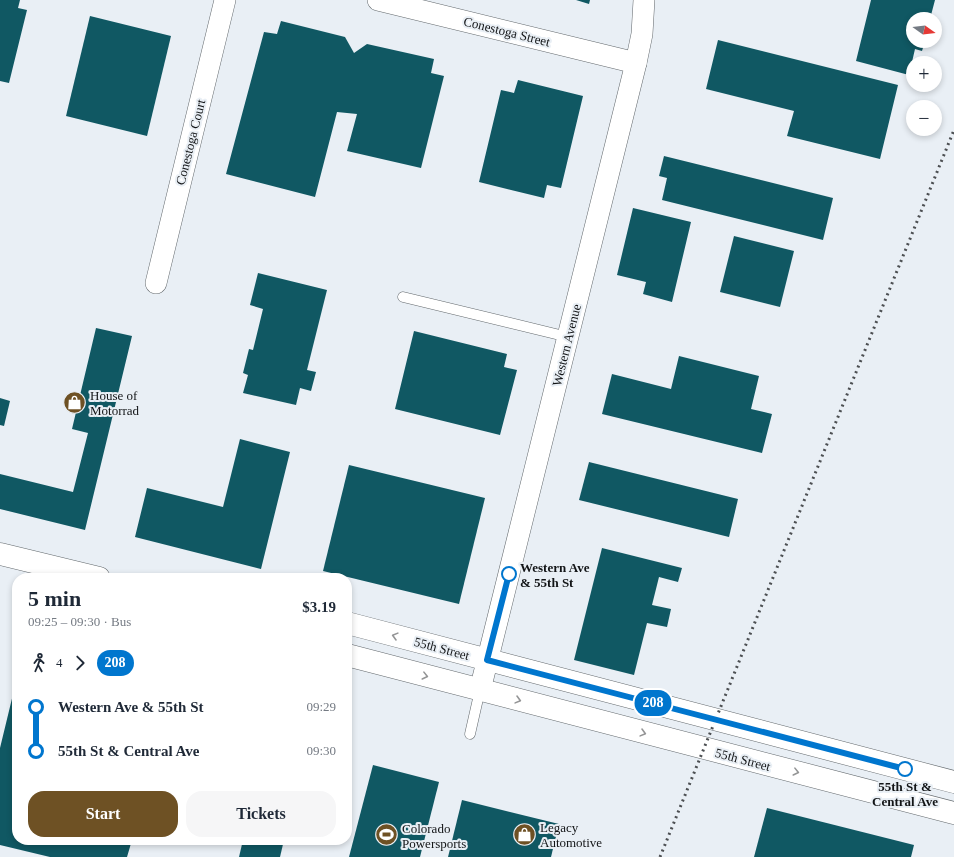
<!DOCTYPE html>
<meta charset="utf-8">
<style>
:root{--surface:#fff;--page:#f6f6f7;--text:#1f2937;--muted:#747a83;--accent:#6e5124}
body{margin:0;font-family:"Times New Roman",serif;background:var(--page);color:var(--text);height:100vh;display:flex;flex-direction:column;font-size:15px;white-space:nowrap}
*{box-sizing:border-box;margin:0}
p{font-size:13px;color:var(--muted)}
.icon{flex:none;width:22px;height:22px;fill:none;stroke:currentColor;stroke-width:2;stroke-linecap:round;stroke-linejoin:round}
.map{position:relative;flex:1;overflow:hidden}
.details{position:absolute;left:12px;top:573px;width:340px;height:272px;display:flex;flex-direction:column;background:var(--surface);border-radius:16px;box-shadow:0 2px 6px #0003}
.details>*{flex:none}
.badge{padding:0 8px;border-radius:13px;font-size:14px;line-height:26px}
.needle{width:26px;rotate:104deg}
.tools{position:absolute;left:906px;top:12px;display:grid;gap:8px}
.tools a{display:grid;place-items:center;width:36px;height:36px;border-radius:50%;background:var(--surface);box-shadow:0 2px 6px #0003;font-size:20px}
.map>.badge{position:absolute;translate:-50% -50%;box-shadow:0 0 0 2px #fff}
.legs{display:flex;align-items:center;gap:6px;height:44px;padding:0 16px;font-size:13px}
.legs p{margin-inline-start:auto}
.overview{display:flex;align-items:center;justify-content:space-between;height:68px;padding:0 16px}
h1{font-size:22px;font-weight:600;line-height:30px}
.action{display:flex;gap:8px;margin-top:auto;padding:8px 16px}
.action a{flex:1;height:46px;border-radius:16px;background:var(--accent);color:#fff;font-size:16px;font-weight:600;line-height:46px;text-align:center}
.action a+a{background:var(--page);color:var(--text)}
ul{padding:0 16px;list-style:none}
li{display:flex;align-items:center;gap:14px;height:44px;font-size:15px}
li i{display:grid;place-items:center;width:6px;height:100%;margin:0 5px;background:currentColor}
li i::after{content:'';width:10px;height:10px;margin:-5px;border:3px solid;border-radius:50%;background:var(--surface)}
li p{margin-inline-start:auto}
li:first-child i{background:linear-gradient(#0000 50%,currentColor 0)}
li:last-child i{background:linear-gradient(currentColor 50%,#0000 0)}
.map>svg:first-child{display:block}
.building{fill:#105863}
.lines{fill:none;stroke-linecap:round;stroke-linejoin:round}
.lane-casing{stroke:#63696d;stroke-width:11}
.street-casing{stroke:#63696d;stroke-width:22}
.secondary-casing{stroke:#63696d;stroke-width:23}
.lane{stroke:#fff;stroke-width:10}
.street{stroke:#fff;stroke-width:21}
.secondary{stroke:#fff;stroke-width:22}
.rail{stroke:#4c4f52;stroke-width:3;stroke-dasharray:2 4;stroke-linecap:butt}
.oneway{stroke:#949596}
.line-1-casing{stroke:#fff;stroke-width:9}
.line-1{stroke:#0076ce;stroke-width:6}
.stop-1-dot{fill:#fff;stroke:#0076ce;stroke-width:2}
.labels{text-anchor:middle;stroke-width:4;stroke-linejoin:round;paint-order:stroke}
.street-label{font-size:13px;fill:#121416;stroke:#e9eff5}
.poi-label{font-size:13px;fill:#121416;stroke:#e9eff5;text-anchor:start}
.stop-label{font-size:13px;font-weight:bold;fill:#121416;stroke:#e9eff5;text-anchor:start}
</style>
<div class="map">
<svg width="954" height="857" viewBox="0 0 954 857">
<rect width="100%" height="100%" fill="#e9eff5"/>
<g class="building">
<path d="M 0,0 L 20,0 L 18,8 L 27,10 L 9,83 L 0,81 Z"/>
<path d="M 576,0 L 590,0 L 589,4 Z"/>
<path d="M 871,0 L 935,0 L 930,19 L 913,19 L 913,41 L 925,41 L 922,51 L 915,49 L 909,75 L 856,61 Z"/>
<path d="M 90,16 L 171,36 L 147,136 L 66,116 Z"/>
<path d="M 281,21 L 345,37 L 354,53 L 367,44 L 434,59 L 431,73 L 444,76 L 421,168 L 347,151 L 357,114 L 337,112 L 315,197 L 226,174 L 264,32 L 277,34 Z"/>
<path d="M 718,40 L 898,85 L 880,159 L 787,136 L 794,111 L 706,89 Z"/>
<path d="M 518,80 L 583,96 L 561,188 L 547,185 L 544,198 L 479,182 L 501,90 L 514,93 Z"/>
<path d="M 664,156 L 833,198 L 823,240 L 662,200 L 667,178 L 659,176 Z"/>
<path d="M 633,208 L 691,222 L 672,302 L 643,294 L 646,282 L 617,275 Z"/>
<path d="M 734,236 L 794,251 L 780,307 L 720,292 Z"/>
<path d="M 258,273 L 327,290 L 307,370 L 316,372 L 311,391 L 300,388 L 296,405 L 243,393 L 248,375 L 243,373 L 249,349 L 253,350 L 263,309 L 250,305 Z"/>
<path d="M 96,328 L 132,336 L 85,530 L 0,509 L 0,474 L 73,492 L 88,433 L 72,429 Z"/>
<path d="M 414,331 L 507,354 L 504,367 L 517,370 L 500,435 L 395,409 Z"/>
<path d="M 679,356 L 759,376 L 751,409 L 772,414 L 762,453 L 602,414 L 612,374 L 671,389 Z"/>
<path d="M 0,398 L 10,401 L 4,426 L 0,425 Z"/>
<path d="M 240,439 L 290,452 L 261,569 L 135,537 L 147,488 L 223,507 Z"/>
<path d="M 589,462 L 738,499 L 729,537 L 579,500 Z"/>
<path d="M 349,465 L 485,498 L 459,604 L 323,571 Z"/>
<path d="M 602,548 L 682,568 L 678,582 L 659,577 L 652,605 L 671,609 L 667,627 L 647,623 L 634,675 L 574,660 Z"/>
<path d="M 16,682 L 17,840 L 132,840 L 127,857 L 50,857 L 0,845 L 0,748 Z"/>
<path d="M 373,765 L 439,782 L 420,857 L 349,857 Z"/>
<path d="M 462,800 L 559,824 L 551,857 L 448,857 Z"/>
<path d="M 767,808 L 914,845 L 911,857 L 754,857 Z"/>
<path d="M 243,840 L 284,840 L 280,857 L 239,857 Z"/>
</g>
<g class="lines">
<defs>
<g id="lane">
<path d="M 403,297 L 568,337"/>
<path d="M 470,734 L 480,690"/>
</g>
<g id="street">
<path d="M 378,0 L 636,63"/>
<path d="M 156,283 L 225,0"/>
<path d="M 480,690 L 636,63 L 642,34 L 644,0"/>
</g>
<g id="secondary">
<path d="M 0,554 L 99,578"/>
<path d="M 347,623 L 954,782"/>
<path d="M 347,655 L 954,813"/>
</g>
</defs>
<use href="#lane" class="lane-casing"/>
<use href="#street" class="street-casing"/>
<use href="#secondary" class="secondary-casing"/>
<use href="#lane" class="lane"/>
<use href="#street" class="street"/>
<use href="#secondary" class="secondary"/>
<path class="rail" d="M 660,857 L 954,130"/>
</g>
<defs><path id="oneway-chevron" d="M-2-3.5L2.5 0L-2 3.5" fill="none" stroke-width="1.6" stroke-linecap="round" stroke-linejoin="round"/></defs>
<g class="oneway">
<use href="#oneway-chevron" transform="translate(395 636) rotate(-165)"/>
<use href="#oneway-chevron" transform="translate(425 676) rotate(14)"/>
<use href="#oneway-chevron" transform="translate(518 700) rotate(15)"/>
<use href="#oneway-chevron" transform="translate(643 733) rotate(15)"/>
<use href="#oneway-chevron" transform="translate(796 772) rotate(14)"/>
</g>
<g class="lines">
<defs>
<path id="line-1" d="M 509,574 L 487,660 L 905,769"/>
</defs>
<use href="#line-1" class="line-1-casing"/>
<use href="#line-1" class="line-1"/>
</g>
<defs>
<symbol id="shop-disc" viewBox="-11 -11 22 22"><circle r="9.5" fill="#6e5124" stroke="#e9eff5"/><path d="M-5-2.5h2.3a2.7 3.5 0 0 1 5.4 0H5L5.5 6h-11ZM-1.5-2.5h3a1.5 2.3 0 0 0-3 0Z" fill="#fff"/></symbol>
<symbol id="stadium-disc" viewBox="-11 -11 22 22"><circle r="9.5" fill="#6e5124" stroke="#e9eff5"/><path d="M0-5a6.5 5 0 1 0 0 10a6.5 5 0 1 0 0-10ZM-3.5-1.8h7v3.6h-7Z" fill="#fff"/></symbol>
</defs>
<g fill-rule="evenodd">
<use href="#shop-disc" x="62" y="390" width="25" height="25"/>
<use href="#shop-disc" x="512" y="822" width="25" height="25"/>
<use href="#stadium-disc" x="374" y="822" width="25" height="25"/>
</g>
<g class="stop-1-dot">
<circle cx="509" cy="574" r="7"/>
<circle cx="905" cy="769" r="7"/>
</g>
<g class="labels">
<g class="street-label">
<text transform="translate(507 31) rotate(14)" y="5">Conestoga Street</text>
<text transform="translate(190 142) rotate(-76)" y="5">Conestoga Court</text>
<text transform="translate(566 345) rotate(-76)" y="5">Western Avenue</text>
<text transform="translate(442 648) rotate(15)" y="5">55th Street</text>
<text transform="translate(743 759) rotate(15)" y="5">55th Street</text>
</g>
<g class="poi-label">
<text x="90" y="400">House of<tspan x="90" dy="15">Motorrad</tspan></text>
<text x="540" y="832">Legacy<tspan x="540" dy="15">Automotive</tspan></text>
<text x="402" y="833">Colorado<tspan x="402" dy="15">Powersports</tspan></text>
</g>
<g class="stop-label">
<text x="520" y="572">Western Ave<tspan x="520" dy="15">&amp; 55th St</tspan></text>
<text x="905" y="791" text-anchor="middle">55th St &amp;<tspan x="905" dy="15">Central Ave</tspan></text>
</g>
</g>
</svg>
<div class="tools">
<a><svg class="needle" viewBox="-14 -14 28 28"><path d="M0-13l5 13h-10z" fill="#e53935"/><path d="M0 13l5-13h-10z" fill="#747a83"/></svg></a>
<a>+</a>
<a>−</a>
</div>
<b class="badge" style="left:653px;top:703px;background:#0076ce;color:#fff">208</b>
<section class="details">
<div class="overview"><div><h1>5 min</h1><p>09:25 – 09:30 · Bus</p></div><b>$3.19</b></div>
<div class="legs"><svg class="icon" aria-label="walk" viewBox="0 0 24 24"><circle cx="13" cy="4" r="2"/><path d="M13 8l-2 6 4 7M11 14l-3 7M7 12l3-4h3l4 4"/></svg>4<svg class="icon" aria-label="forward" viewBox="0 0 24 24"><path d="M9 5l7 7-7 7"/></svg><b class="badge" style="background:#0076ce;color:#fff">208</b></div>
<ul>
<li><i style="color:#0076ce"></i><b>Western Ave &amp; 55th St</b><p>09:29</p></li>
<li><i style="color:#0076ce"></i><b>55th St &amp; Central Ave</b><p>09:30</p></li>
</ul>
<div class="action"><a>Start</a><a>Tickets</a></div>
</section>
</div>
